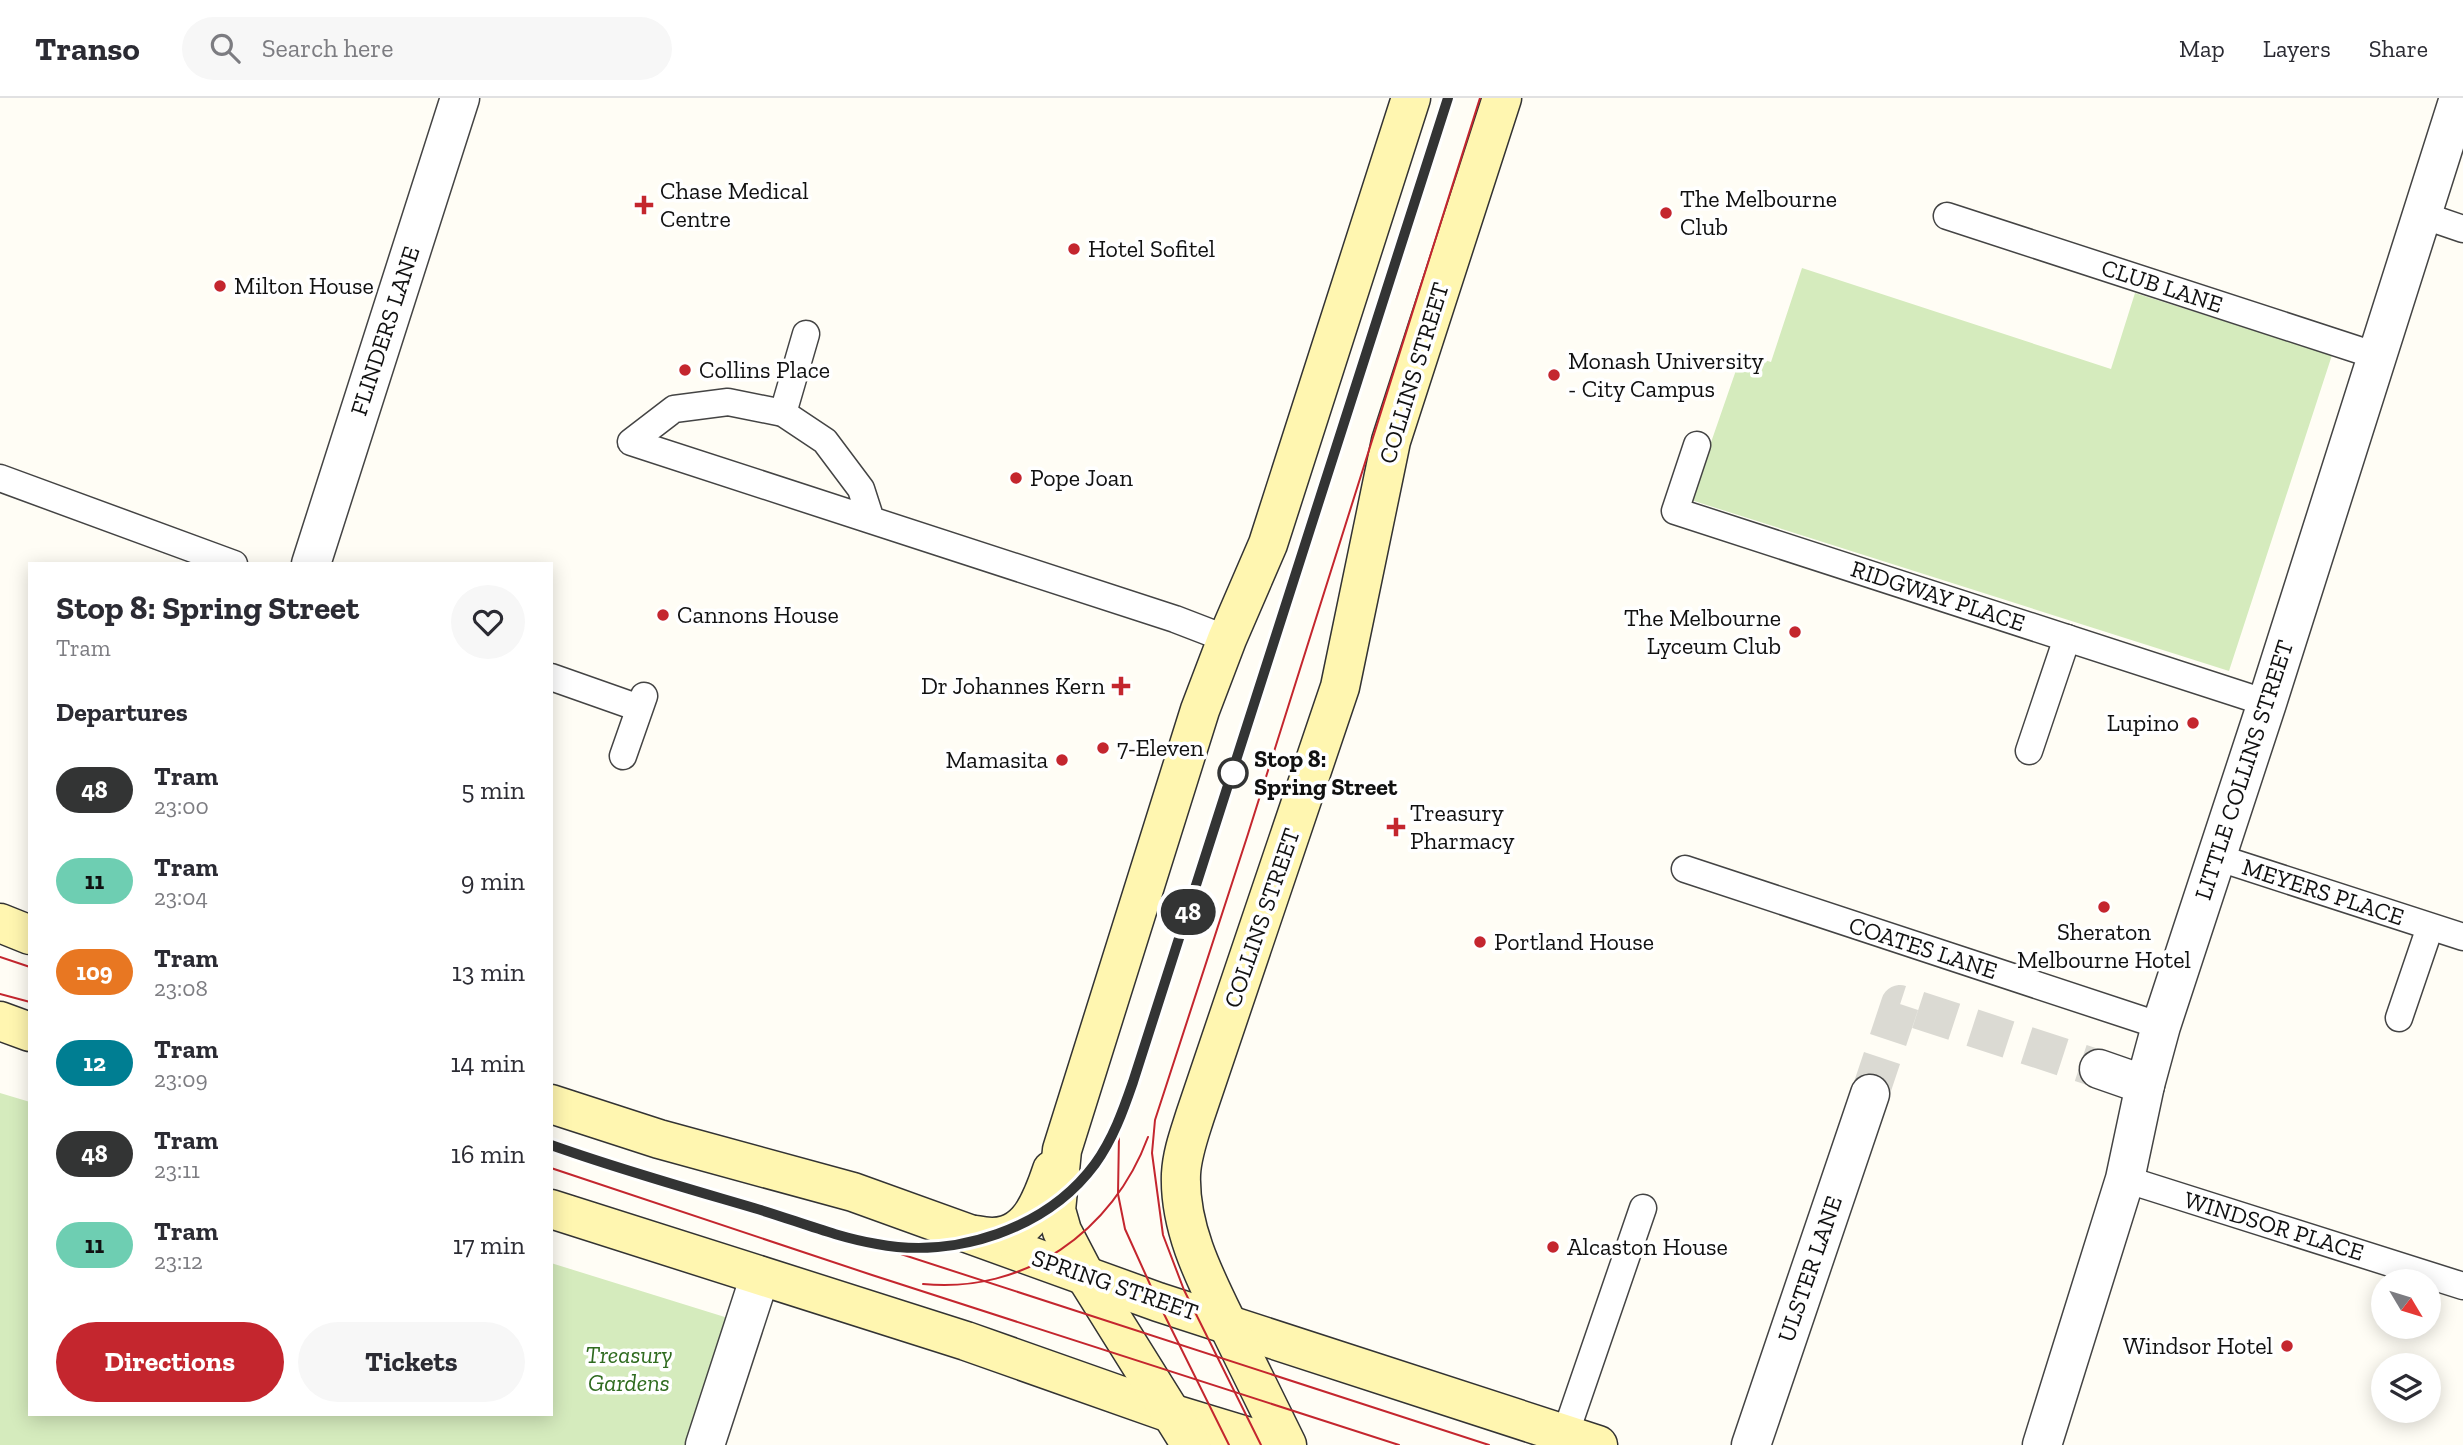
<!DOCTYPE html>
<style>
:root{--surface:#fff;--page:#f7f7f7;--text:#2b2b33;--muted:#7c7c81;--line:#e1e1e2;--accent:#c4262e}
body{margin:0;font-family:"Zilla Slab",serif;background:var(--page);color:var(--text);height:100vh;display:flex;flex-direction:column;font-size:26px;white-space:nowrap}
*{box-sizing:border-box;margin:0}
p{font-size:23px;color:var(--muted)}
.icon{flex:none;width:38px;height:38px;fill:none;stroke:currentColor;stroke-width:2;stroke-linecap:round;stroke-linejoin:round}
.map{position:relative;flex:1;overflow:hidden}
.details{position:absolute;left:28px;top:464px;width:525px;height:854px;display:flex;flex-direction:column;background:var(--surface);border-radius:0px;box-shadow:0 4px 18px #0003}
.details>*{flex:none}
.badge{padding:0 14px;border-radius:23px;font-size:24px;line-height:46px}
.needle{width:46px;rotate:128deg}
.buttons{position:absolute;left:2371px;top:1171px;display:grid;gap:14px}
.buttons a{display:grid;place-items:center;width:70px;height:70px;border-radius:50%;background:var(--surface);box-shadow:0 4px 18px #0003;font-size:35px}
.map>.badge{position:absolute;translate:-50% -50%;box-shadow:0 0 0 4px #fff}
h2{padding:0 28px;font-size:26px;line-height:63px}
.round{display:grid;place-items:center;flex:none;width:74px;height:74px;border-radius:37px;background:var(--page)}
.overview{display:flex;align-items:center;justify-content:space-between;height:119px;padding:0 28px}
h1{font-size:33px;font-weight:700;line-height:52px}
.button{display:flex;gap:14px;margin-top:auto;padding:14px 28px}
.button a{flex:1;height:80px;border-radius:42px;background:var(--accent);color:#fff;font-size:28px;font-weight:700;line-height:80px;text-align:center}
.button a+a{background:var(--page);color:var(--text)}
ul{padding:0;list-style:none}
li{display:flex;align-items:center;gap:21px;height:91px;padding:0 28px}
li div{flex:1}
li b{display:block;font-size:26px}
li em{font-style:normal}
li .badge{min-width:77px;font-weight:700;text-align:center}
header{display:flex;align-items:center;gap:42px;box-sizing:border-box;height:98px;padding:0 35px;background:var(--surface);border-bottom:2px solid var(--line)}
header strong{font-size:33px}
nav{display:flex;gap:38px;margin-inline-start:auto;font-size:24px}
.search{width:490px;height:63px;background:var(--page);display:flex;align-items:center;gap:18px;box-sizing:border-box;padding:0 24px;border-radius:38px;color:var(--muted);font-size:26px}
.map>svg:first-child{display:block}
.green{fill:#d5ebbd}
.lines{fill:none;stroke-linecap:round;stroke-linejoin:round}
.street-tunnel{stroke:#dbdad3;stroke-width:38;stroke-dasharray:38 19;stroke-linecap:butt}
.lane-casing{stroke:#444;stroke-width:29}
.street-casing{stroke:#444;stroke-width:41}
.secondary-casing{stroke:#333;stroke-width:41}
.lane{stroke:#fff;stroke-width:26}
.street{stroke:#fff;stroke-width:38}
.secondary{stroke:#fff6b0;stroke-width:38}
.tram{stroke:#c4262e;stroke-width:2}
.line-casing{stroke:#fff;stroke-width:16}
.line{stroke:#333434;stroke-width:10}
.poi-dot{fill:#c4262e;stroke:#fff;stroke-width:2.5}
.stop-dot{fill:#fff;stroke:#333434;stroke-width:3.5}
.labels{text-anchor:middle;stroke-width:7;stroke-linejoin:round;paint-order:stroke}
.poi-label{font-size:24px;fill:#111;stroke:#fff;text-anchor:start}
.street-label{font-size:24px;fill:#111;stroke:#fff}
.stop-label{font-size:24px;font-weight:bold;fill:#111;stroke:#fff;text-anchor:start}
.park-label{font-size:24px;font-style:italic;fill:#2f6b1f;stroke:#fff}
</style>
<header>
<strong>Transo</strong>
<div class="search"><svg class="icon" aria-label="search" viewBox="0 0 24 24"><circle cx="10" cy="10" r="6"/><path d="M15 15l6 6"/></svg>Search here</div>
<nav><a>Map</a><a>Layers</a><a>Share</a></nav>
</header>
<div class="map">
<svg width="2463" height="1347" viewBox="0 0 2463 1347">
<rect width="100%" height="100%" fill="#fffdf5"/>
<g class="green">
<path d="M 1802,170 L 2111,271 L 2135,195 L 2332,257 L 2229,573 L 1691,402 L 1742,255 L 1771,264 Z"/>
<path d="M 0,995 L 30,1004 L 30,1316 L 551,1316 L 551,1165 L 728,1220 L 686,1347 L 0,1347 Z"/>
</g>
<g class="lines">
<path class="street-tunnel" d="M 1870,996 L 1900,906 L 2099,971"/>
<defs>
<g id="lane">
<path d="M 2422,117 L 2463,131"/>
<path d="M 1947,118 L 2377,258"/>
<path d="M 783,315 L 806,236"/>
<path d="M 1697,347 L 1675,413 L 2267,605"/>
<path d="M 0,380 L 234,466"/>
<path d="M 871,422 L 861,391 L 825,343 L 783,315 L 728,304 L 674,311 L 631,344 L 1175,521 L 1227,541"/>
<path d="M 551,579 L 639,610"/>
<path d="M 2029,653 L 2067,540"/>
<path d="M 623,658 L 644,598"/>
<path d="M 2216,759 L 2463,839"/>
<path d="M 1685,771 L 2161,928"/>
<path d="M 2399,920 L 2430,829"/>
<path d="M 2125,1081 L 2463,1188"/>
<path d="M 1565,1337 L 1643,1110"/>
</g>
<g id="street">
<path d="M 311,466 L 460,0"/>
<path d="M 2099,971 L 2145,987"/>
<path d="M 705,1347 L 760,1178"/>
<path d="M 1751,1347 L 1870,996"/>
<path d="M 2042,1347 L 2125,1081 L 2145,987 L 2161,928 L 2267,605 L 2459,0"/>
</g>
<g id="secondary">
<path d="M 0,825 L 30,837"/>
<path d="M 0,923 L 30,934"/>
<path d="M 551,1006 L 659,1041 L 853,1094 L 1158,1204 L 1598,1347"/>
<path d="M 551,1111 L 966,1243 L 1170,1315 L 1276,1347"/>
<path d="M 976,1137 C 1024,1148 1039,1111 1052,1072"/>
<path d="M 1191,1347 L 1086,1179 L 1062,1133 L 1056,1112 L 1062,1052 L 1200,612 L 1227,541 L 1268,446 L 1411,0"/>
<path d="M 1287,1347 C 1267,1307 1248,1267 1228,1227 C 1205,1180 1179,1130 1181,1076 C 1182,1056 1189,1037 1195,1018 L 1340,589 L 1391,343 L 1502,0"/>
</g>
</defs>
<use href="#lane" class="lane-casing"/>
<use href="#street" class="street-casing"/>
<use href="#secondary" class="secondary-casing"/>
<use href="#lane" class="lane"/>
<use href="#street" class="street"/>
<use href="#secondary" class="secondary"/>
<g class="tram">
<path d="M 0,859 L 30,869"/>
<path d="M 0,896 L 30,904"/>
<path d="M 551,1047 L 619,1070 L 833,1134 L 1489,1347"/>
<path d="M 551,1070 L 872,1177 L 1399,1347"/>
<path d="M 896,1148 C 986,1157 1076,1112 1116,1030"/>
<path d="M 923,1186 C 1024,1196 1113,1134 1148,1039"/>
<path d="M 1229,1347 L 1158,1204 L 1125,1131 L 1118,1096 L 1119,1036 L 1448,0"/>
<path d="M 1261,1347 L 1184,1192 L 1163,1137 L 1152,1055 L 1155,1022 L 1248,736 L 1480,0"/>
</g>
</g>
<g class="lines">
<defs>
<path id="line" d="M 551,1047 C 618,1071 686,1090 754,1110 C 795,1122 835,1139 877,1146 C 955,1161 1047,1131 1095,1066 C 1113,1041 1123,1013 1133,984 L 1448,0"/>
</defs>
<use href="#line" class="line-casing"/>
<use href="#line" class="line"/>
</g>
<g class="poi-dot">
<path d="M640.5 96.5h7v7h7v7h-7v7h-7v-7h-7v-7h7z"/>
<circle cx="1666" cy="115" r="7"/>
<circle cx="1074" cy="151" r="7"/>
<circle cx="220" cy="188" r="7"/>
<circle cx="685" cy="272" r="7"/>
<circle cx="1554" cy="277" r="7"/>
<circle cx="1016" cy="380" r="7"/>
<circle cx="663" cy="517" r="7"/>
<circle cx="1795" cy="534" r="7"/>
<path d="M1117.5 577.5h7v7h7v7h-7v7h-7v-7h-7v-7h7z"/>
<circle cx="2193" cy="625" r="7"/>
<circle cx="1103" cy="650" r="7"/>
<circle cx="1062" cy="662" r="7"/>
<path d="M1392.5 718.5h7v7h7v7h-7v7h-7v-7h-7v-7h7z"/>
<circle cx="2104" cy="809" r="7"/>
<circle cx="1480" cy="844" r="7"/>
<circle cx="1553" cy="1149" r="7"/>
<circle cx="2287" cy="1248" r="7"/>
</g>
<circle class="stop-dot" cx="1233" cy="675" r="14"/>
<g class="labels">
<g class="poi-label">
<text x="660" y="101">Chase Medical<tspan x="660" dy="28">Centre</tspan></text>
<text x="1680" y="109">The Melbourne<tspan x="1680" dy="28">Club</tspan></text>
<text x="1088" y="159">Hotel Sofitel</text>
<text x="234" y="196">Milton House</text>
<text x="1568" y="271">Monash University<tspan x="1568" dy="28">- City Campus</tspan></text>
<text x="699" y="280">Collins Place</text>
<text x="1030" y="388">Pope Joan</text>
<text x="677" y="525">Cannons House</text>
<text x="1781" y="528" text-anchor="end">The Melbourne<tspan x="1781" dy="28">Lyceum Club</tspan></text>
<text x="1105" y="596" text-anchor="end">Dr Johannes Kern</text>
<text x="2179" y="633" text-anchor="end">Lupino</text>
<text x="1117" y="658">7-Eleven</text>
<text x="1048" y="670" text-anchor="end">Mamasita</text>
<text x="1410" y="723">Treasury<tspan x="1410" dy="28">Pharmacy</tspan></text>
<text x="2104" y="842" text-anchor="middle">Sheraton<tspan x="2104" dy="28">Melbourne Hotel</tspan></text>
<text x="1494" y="852">Portland House</text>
<text x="1567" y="1157">Alcaston House</text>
<text x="2273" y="1256" text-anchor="end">Windsor Hotel</text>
</g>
<g class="street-label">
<text transform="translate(2162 188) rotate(18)" y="8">CLUB LANE</text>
<text transform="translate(385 233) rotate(-72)" y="8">FLINDERS LANE</text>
<text transform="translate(1414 275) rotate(-73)" y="8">COLLINS STREET</text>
<text transform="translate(1938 498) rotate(18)" y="8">RIDGWAY PLACE</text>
<text transform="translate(2244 672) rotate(-72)" y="8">LITTLE COLLINS STREET</text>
<text transform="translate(2323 794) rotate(18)" y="8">MEYERS PLACE</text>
<text transform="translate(1262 820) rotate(-71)" y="8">COLLINS STREET</text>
<text transform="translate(1923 850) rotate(18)" y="8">COATES LANE</text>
<text transform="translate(2274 1128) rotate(17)" y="8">WINDSOR PLACE</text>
<text transform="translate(1810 1171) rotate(-71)" y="8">ULSTER LANE</text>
<text transform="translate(1115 1187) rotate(19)" y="8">SPRING STREET</text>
</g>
<g class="stop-label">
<text x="1254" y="669">Stop 8:<tspan x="1254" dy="28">Spring Street</tspan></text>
</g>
<g class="park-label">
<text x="629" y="1265">Treasury<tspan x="629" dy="28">Gardens</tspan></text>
</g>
</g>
</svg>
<div class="buttons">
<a><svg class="needle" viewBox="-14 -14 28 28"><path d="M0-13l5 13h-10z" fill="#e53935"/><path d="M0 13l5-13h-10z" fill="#7c7c81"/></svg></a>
<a><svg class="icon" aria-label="layers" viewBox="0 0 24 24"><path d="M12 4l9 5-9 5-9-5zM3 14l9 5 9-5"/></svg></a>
</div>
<b class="badge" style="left:1188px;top:814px;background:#333434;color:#fff">48</b>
<section class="details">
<div class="overview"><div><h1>Stop 8: Spring Street</h1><p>Tram</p></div><a class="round"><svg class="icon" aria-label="heart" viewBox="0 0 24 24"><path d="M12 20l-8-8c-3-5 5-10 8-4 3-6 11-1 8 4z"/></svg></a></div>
<h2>Departures</h2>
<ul>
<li><span class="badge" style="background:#333434;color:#fff">48</span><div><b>Tram</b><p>23:00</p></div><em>5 min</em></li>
<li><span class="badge" style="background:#6eceb2;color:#111">11</span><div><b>Tram</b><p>23:04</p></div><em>9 min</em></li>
<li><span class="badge" style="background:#e87722;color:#fff">109</span><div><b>Tram</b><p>23:08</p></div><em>13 min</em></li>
<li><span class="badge" style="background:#007e92;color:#fff">12</span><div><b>Tram</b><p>23:09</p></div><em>14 min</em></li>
<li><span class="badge" style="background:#333434;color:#fff">48</span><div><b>Tram</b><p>23:11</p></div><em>16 min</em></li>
<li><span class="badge" style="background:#6eceb2;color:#111">11</span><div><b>Tram</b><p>23:12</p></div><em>17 min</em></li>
</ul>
<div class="button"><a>Directions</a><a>Tickets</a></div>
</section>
</div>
